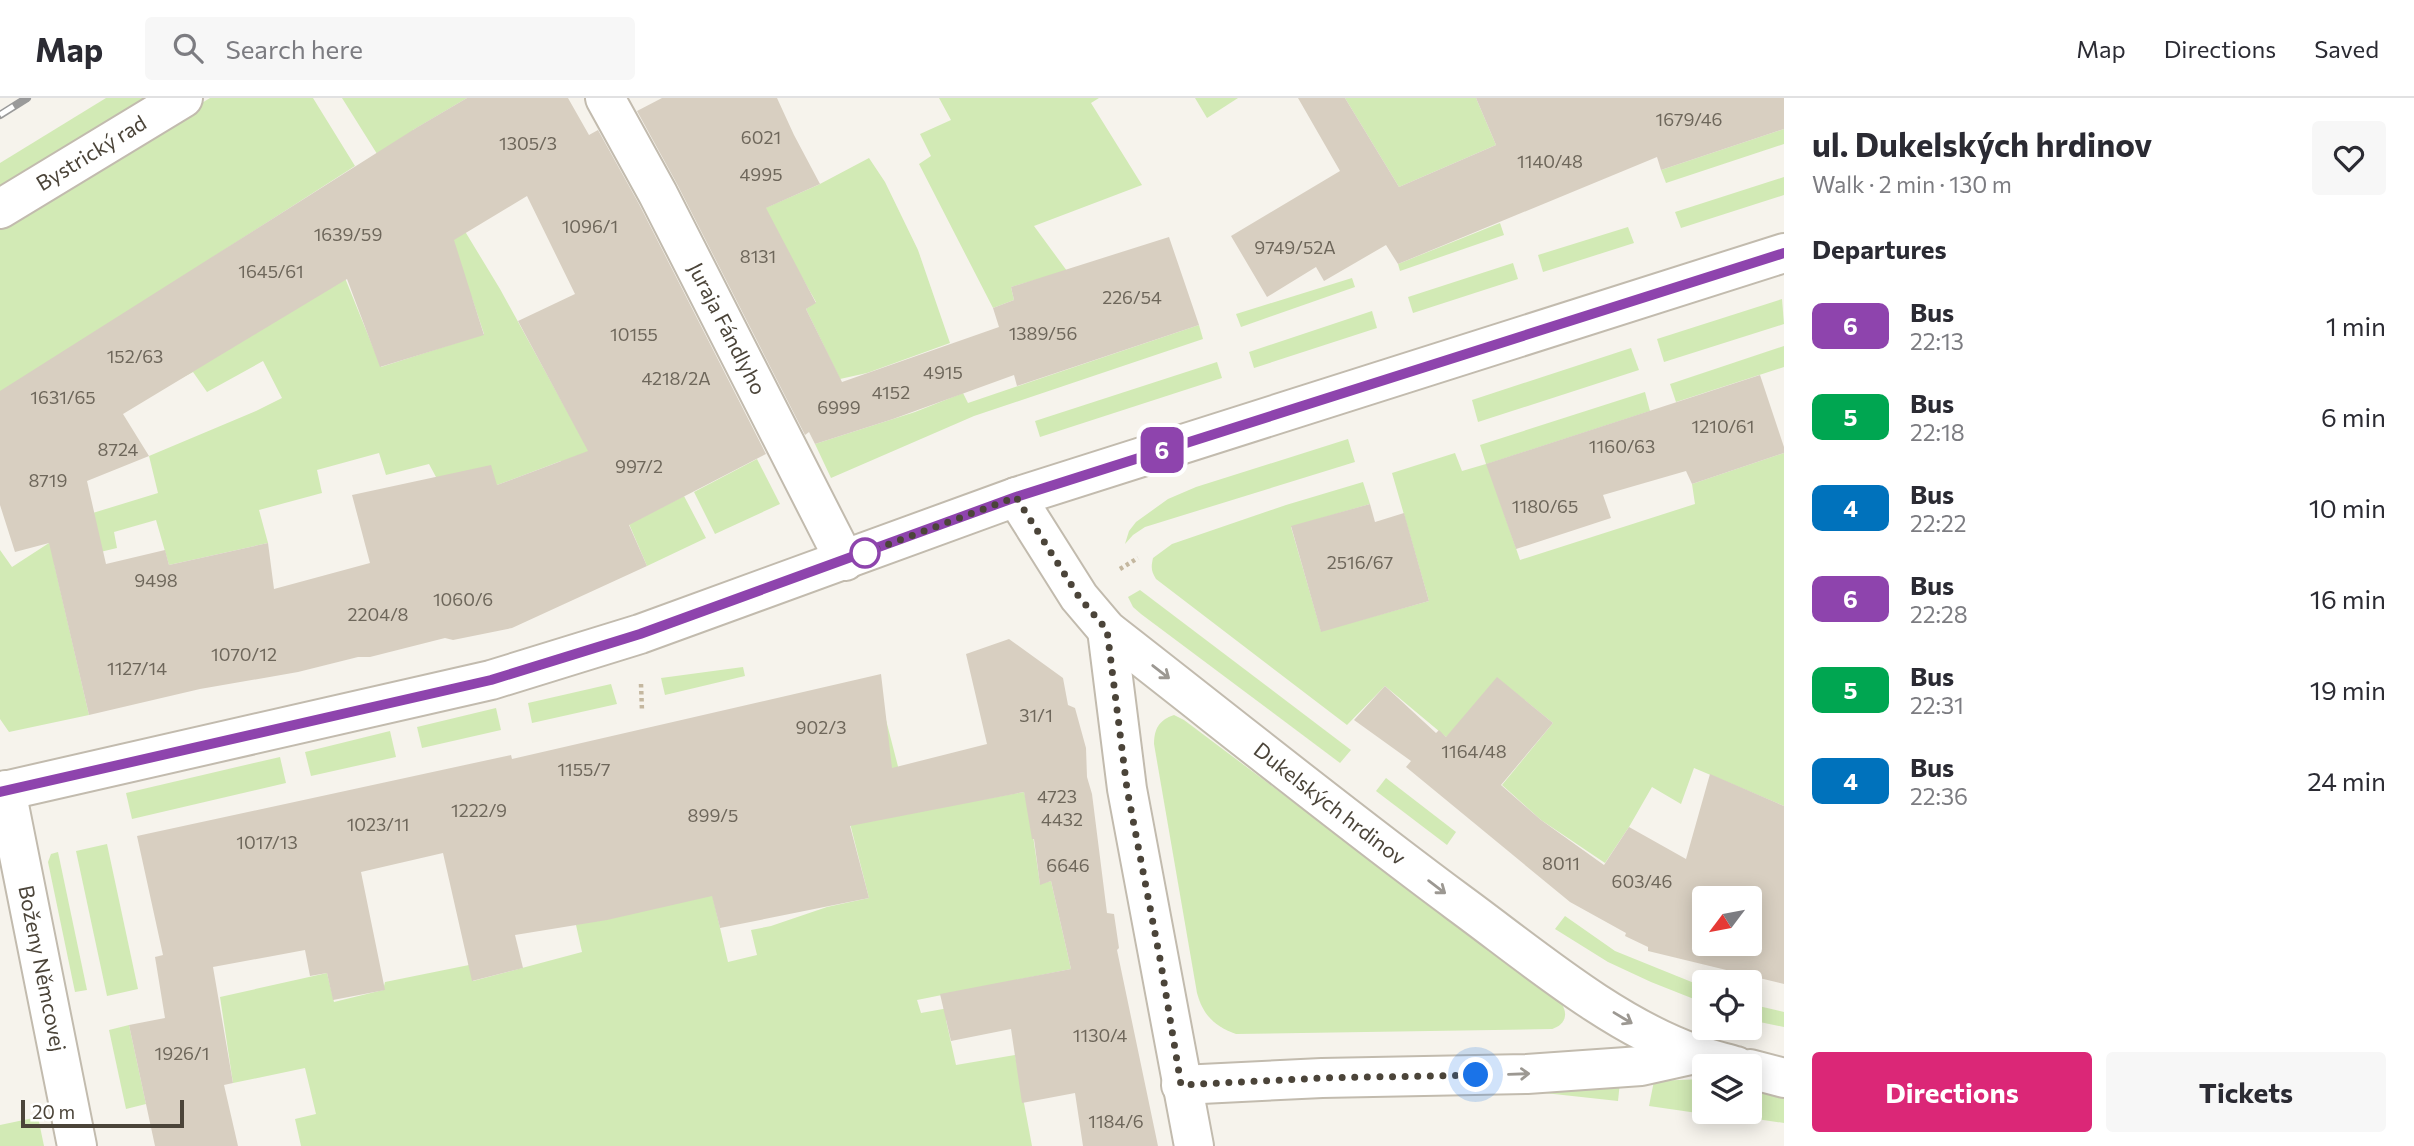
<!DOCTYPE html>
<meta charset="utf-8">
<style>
:root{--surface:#fff;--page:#f7f7f7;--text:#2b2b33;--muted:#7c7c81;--line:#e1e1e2;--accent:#db2777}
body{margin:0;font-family:Commissioner,sans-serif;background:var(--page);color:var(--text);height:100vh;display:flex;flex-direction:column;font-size:26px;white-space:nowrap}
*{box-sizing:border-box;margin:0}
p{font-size:23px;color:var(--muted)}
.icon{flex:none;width:38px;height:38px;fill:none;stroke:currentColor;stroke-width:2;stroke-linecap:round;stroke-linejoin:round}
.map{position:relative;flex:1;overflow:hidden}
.panel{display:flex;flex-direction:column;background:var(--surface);width:630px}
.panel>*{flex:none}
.badge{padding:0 14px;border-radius:10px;font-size:24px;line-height:46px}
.needle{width:46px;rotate:238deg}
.controls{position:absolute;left:1692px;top:788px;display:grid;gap:14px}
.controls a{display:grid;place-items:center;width:70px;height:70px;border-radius:7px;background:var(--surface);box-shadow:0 4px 18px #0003;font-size:35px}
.scale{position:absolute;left:21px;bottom:18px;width:163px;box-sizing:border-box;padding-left:7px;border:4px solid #4b4439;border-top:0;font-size:19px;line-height:24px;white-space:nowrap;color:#4b4439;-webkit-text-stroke:5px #fff;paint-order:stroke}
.you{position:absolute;width:35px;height:35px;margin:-18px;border:5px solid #fff;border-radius:50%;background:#1a73e8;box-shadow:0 0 0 10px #1a73e833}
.map>.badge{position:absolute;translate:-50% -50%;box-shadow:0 0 0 4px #fff}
h2{padding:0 28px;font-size:26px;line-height:63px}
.round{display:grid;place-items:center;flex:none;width:74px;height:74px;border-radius:7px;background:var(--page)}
.summary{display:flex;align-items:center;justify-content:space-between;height:119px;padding:0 28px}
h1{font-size:33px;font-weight:700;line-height:52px}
.primary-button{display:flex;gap:14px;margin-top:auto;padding:14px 28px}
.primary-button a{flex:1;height:80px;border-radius:7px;background:var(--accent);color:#fff;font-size:28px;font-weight:700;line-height:80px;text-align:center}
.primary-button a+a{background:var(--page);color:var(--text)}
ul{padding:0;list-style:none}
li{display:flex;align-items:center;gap:21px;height:91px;padding:0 28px}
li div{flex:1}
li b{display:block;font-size:26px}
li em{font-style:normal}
li .badge{min-width:77px;font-weight:700;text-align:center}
header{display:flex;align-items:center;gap:42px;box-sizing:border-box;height:98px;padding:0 35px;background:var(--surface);border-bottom:2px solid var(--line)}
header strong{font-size:33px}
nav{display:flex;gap:38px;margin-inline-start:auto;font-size:24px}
.search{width:490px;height:63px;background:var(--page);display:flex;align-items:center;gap:18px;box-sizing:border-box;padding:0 24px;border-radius:7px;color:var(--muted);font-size:26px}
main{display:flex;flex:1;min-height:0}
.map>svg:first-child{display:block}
.green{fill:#d2eab5}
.building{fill:#d8cfc1;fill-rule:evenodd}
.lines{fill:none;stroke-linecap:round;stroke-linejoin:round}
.minor-casing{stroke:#c2bbae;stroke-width:42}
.path{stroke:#c4b79f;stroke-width:4.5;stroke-dasharray:3.5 3.5;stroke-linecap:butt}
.minor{stroke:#fff;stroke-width:38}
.rail-casing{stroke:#9a9a9a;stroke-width:8}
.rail{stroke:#fff;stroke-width:5;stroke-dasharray:16;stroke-linecap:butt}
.oneway{stroke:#9c9892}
.line-casing{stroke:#fff;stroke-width:16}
.line{stroke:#8e44ad;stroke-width:10}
.walk{stroke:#4b4439;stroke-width:7;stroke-dasharray:0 12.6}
.stop-dot{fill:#fff;stroke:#8e44ad;stroke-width:3.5}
.labels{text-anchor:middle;stroke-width:6;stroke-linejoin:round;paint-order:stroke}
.number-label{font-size:18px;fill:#6e675b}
.street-label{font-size:21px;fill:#4b4439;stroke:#fff}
</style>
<header>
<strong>Map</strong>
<div class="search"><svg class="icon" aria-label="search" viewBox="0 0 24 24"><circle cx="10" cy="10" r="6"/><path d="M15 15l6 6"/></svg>Search here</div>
<nav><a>Map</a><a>Directions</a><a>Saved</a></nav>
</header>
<main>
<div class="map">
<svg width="1784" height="1048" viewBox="0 0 1784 1048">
<rect width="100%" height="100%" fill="#f6f3ec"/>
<g class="green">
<path d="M 106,0 L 148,0 L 0,91 L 0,65 Z"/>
<path d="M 210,0 L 313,0 L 355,68 L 213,159 L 345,180 L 381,269 L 484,236 L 472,200 L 468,201 L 342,0 L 467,0 L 413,32 L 466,135 L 500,191 L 629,426 L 684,398 L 706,440 L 647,468 L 629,426 L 584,439 L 561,363 L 497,387 L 436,379 L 429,366 L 386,377 L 379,355 L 317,372 L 322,395 L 259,412 L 268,445 L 169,467 L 156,422 L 114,434 L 117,450 L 54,465 L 89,617 L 9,634 L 0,621 L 0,452 L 12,469 L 49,445 L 83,418 L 158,395 L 149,358 L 256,313 L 282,300 L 263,263 L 207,294 L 193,274 L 0,376 L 0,128 Z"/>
<path d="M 939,0 L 1099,0 L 1091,5 L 1142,87 L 1034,128 L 1067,173 L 1011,189 L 1014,202 L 993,210 L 919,66 L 931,58 L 920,36 L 951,22 Z"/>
<path d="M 1195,0 L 1238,0 L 1207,20 Z"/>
<path d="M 1345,0 L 1476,0 L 1496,47 L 1399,89 Z"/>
<path d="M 1784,31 L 1784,46 L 1666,85 L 1661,72 Z"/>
<path d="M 869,60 L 885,84 L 918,152 L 950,245 L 867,275 L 840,281 L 806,211 L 816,204 L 763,111 L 818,87 Z"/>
<path d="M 1784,79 L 1784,97 L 1681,130 L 1675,114 Z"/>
<path d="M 1500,125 L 1504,137 L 1400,173 L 1398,166 Z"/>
<path d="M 1628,129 L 1634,145 L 1543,174 L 1538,157 Z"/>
<path d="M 1513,165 L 1518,181 L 1413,215 L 1408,199 Z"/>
<path d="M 1352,180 L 1355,189 L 1241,229 L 1236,216 Z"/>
<path d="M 1782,201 L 1784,226 L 1664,264 L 1657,241 Z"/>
<path d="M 1372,213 L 1377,230 L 1254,270 L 1249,254 Z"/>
<path d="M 1199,227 L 1203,241 L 974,318 L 831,380 L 815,346 L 915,314 L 963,295 L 968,305 Z"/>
<path d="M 1784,248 L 1784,269 L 1676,304 L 1670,286 Z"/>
<path d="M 1631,250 L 1639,272 L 1478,324 L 1472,302 Z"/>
<path d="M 1217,264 L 1222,280 L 1040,339 L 1035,323 Z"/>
<path d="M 1645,294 L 1650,313 L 1487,366 L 1520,462 L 1695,406 L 1692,386 L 1784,355 L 1784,708 L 1694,670 L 1681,706 L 1652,689 L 1629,729 L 1605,765 L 1541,722 L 1502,687 L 1553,625 L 1511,591 L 1446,639 L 1385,588 L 1347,627 L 1156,481 C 1151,473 1151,469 1153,460 L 1172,446 L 1286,407 L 1363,384 L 1370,406 L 1291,429 L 1321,533 L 1429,503 L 1392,375 L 1455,355 L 1462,373 L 1486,366 L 1480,347 Z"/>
<path d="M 1348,341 L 1355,364 L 1145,429 L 1133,437 L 1125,446 L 1129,433 L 1136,424 L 1168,401 L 1196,389 Z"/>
<path d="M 757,361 L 780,406 L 715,436 L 694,394 Z"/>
<path d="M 1140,492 L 1351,652 L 1340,665 L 1141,516 L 1133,509 L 1128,499 Z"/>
<path d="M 743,569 L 745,578 L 665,597 L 661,580 Z"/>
<path d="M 611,586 L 617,606 L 532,625 L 528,605 Z"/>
<path d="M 496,610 L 501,632 L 422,650 L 417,629 Z"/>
<path d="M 1174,617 L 1184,622 L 1561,905 C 1569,916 1565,928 1551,931 L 1236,936 C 1214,928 1203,917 1197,895 L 1154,646 C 1154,631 1159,622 1174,617 Z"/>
<path d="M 886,622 L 910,715 L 1024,694 L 1030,717 L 1040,786 L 1051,783 L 1071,871 L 917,902 L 921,915 L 954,909 L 946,922 L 956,967 L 1015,957 L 1032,1048 L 301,1048 L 295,1021 L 316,1016 L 305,970 L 233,985 L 220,899 L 327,875 L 334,904 L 383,892 L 385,884 L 469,867 L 473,883 L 582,854 L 576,827 L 706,770 L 728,864 L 757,857 L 751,832 L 771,828 L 827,809 L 869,800 L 828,639 Z"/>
<path d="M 390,633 L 396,659 L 311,678 L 305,654 Z"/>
<path d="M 280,659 L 286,685 L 132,721 L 126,695 Z"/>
<path d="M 1386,680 L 1456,734 L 1447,747 L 1376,693 Z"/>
<path d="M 107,746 L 138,891 L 107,898 L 76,753 Z"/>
<path d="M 58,754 L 87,892 L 75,894 L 48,764 L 51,756 Z"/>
<path d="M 1565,818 L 1615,853 L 1704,889 L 1704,905 L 1651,884 L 1608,864 L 1555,831 Z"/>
<path d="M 1750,906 L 1784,914 L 1784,929 L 1750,922 Z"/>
<path d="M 129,927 L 146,1006 L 126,1011 L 109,932 Z"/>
<path d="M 1704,981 L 1704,1013 L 1719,1013 L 1718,1018 L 1649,1008 L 1654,983 Z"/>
<path d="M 1620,984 L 1618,1003 L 1499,990 Z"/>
<path d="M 1750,984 L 1784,990 L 1784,1025 L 1743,1019 L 1743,1013 L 1750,1013 Z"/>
<path d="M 38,1019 L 44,1048 L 0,1048 L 0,1027 Z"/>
</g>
<g class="building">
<path d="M 467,0 L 568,0 L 589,37 L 598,32 L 639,106 L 766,356 L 629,427 L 647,468 L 512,530 L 453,542 L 445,540 L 370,559 L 358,559 L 298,574 L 200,591 L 89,617 L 49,445 L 15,454 L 0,407 L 0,293 L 416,30 ZM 527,98 L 575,196 L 518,223 L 588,353 L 497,387 L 491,367 L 352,397 L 370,465 L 274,491 L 268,445 L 169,467 L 165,452 L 106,466 L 87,383 L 149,358 L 123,316 L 347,181 L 380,269 L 484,237 L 454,142 Z"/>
<path d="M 662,0 L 777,0 L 794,37 L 820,86 L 766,110 L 816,205 L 806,211 L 842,284 L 999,229 L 993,210 L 1014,202 L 1011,189 L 1169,139 L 1199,227 L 1017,288 L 1014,277 L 893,321 L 815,346 L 809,334 L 805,337 L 677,86 L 637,13 Z"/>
<path d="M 1298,0 L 1345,0 L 1399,89 L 1496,47 L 1476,0 L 1784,0 L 1784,31 L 1661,72 L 1657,59 L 1398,166 L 1386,147 L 1324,183 L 1316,169 L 1267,199 L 1231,138 L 1340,73 Z"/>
<path d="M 1760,277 L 1784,349 L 1784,355 L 1692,386 L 1686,373 L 1603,397 L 1611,420 L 1516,451 L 1486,366 Z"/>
<path d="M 1370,406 L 1375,424 L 1404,415 L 1429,503 L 1321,534 L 1291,428 Z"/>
<path d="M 1009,541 L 1063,580 L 1068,607 L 1075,610 L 1086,650 L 1087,679 L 1092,696 L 1107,815 L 1114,816 L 1119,850 L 1117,852 L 1158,1048 L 1083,1048 L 1075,995 L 1022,1005 L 1011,931 L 951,943 L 940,896 L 1071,871 L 1051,783 L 1040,787 L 1034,741 L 1032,741 L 1024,694 L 850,728 L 869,800 L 720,830 L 712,798 L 607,822 L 515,837 L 523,870 L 472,883 L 443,755 L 361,774 L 385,892 L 333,902 L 327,875 L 310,878 L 305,852 L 213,869 L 233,985 L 224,987 L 238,1048 L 155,1048 L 129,927 L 165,920 L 155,859 L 163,857 L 137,738 L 511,657 L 512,661 L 881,576 L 892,670 L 987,646 L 966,556 Z"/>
<path d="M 1497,579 L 1553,625 L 1501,687 L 1541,722 L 1604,767 L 1629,729 L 1686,761 L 1710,676 L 1784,708 L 1784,886 L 1648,853 L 1648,849 L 1625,838 L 1626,835 L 1570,804 L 1406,669 L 1411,663 L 1354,622 L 1385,588 L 1436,635 L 1439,632 L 1446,639 ZM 1704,800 L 1750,800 L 1750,845 L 1704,845 Z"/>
</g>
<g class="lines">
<defs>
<g id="minor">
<path id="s1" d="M 605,0 L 658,96 L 845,463"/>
<path id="s2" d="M 0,111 L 183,0"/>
<path id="s3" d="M 1016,399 L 1079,499 L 1107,532 C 1224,623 1340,717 1459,805 C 1530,857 1612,927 1695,956 C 1708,961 1722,964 1736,968"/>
<path d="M 1107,532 L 1127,691 L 1194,1048"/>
<path id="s4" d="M 6,692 L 77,1048"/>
<path d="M 0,694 L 491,582 L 640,536 L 1016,399 L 1784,155"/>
<path d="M 1750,971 L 1784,980"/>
<path d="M 1181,987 L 1322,980 L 1527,976 L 1641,968 L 1695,956"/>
</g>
</defs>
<use href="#minor" class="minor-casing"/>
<g class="path">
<path d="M 1120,471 L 1138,460"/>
<path d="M 641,586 L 642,613"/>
</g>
<use href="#minor" class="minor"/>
<defs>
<path id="rail" d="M 0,17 L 27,0"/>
</defs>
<use href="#rail" class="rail-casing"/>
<use href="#rail" class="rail"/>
</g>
<defs><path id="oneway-shaft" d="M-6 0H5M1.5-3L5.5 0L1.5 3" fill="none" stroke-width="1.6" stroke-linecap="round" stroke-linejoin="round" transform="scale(1.75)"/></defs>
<g class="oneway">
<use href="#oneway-shaft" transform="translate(1161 574) rotate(38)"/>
<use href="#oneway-shaft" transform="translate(1437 789) rotate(37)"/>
<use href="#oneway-shaft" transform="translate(1623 920) rotate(31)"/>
<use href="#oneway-shaft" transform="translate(1519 976) rotate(-2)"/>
</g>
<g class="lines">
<defs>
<path id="line" d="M 0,694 L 491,582 L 640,536 L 1016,399 L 1784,155"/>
</defs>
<use href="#line" class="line-casing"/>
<use href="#line" class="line"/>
<path class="walk" d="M 865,455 L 1016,399 L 1079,499 L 1107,532 L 1127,691 L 1161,866 L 1181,987 L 1322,980 L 1476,977"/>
</g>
<circle class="stop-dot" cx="865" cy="455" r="14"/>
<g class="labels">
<g class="number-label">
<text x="1689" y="28">1679/46</text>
<text x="761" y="46">6021</text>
<text x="528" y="52">1305/3</text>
<text x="1550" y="70">1140/48</text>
<text x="761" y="83">4995</text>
<text x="590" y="135">1096/1</text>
<text x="348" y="143">1639/59</text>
<text x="1295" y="156">9749/52A</text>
<text x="758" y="165">8131</text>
<text x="271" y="180">1645/61</text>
<text x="1132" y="206">226/54</text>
<text x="1043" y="242">1389/56</text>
<text x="634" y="243">10155</text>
<text x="135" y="265">152/63</text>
<text x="943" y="281">4915</text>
<text x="676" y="287">4218/2A</text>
<text x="891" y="301">4152</text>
<text x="63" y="306">1631/65</text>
<text x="839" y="316">6999</text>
<text x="1723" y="335">1210/61</text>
<text x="1622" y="355">1160/63</text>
<text x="118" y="358">8724</text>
<text x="639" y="375">997/2</text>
<text x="48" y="389">8719</text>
<text x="1545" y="415">1180/65</text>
<text x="1360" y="471">2516/67</text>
<text x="156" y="489">9498</text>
<text x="463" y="508">1060/6</text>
<text x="378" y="523">2204/8</text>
<text x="244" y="563">1070/12</text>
<text x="137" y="577">1127/14</text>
<text x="1036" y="624">31/1</text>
<text x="821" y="636">902/3</text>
<text x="1474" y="660">1164/48</text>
<text x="584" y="678">1155/7</text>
<text x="1057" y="705">4723</text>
<text x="479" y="719">1222/9</text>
<text x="713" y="724">899/5</text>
<text x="1062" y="728">4432</text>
<text x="378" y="733">1023/11</text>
<text x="267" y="751">1017/13</text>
<text x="1561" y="772">8011</text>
<text x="1068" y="774">6646</text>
<text x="1642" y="790">603/46</text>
<text x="1100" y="944">1130/4</text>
<text x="182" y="962">1926/1</text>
<text x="1116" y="1030">1184/6</text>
</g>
<g class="street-label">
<text dy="7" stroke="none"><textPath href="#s2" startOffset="107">Bystrický rad</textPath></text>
<text dy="7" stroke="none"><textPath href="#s1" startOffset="261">Juraja Fándlyho</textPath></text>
<text dy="7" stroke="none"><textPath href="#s3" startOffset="444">Dukelských hrdinov</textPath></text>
<text dy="7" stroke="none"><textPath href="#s4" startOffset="182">Boženy Němcovej</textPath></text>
</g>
</g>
</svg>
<div class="controls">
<a><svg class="needle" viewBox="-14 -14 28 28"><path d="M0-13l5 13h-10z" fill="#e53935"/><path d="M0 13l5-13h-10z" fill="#7c7c81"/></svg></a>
<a><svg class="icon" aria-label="locate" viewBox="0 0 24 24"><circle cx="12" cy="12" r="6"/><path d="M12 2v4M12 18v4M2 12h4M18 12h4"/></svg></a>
<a><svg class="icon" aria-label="layers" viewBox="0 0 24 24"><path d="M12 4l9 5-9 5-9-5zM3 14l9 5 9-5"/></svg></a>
</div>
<div class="scale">20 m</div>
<div class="you" style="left:1476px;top:977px"></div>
<b class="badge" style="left:1162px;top:352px;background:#8e44ad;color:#fff">6</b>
</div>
<section class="panel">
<div class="summary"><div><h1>ul. Dukelských hrdinov</h1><p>Walk · 2 min · 130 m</p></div><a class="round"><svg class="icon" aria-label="heart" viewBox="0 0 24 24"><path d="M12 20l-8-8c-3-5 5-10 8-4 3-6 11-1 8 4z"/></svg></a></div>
<h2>Departures</h2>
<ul>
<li><span class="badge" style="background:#8e44ad;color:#fff">6</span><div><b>Bus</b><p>22:13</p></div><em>1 min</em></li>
<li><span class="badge" style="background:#00a651;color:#fff">5</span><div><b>Bus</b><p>22:18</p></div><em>6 min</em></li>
<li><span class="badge" style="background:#0072bc;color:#fff">4</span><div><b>Bus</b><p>22:22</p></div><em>10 min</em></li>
<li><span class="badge" style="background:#8e44ad;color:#fff">6</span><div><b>Bus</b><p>22:28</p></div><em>16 min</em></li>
<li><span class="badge" style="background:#00a651;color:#fff">5</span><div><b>Bus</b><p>22:31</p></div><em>19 min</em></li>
<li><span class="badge" style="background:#0072bc;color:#fff">4</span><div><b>Bus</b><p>22:36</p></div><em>24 min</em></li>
</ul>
<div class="primary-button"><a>Directions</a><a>Tickets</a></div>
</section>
</main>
